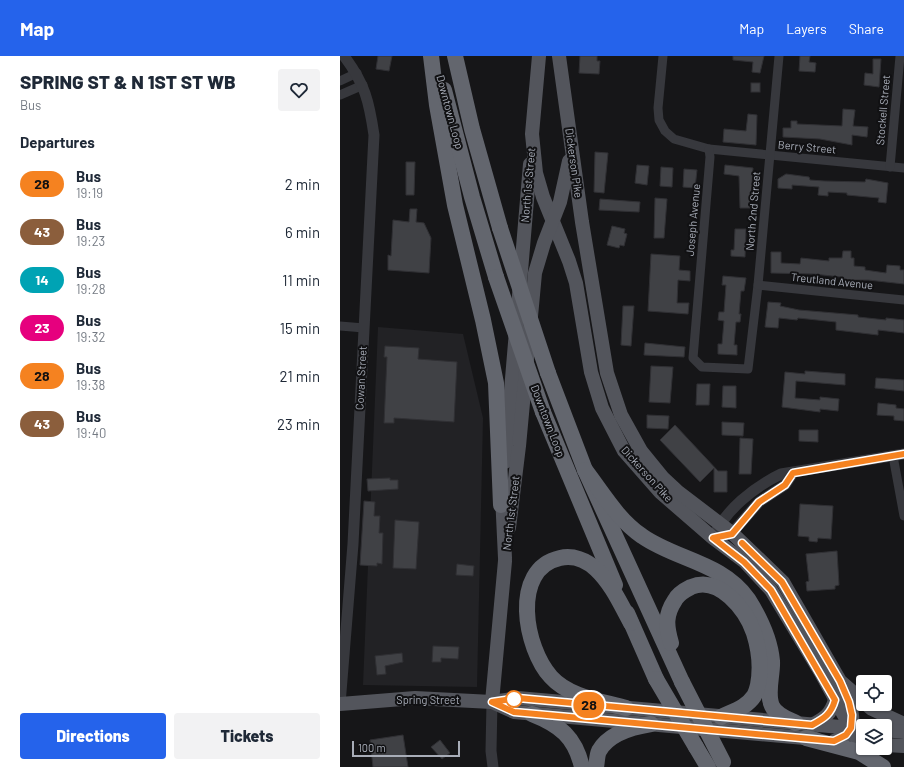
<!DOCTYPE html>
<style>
:root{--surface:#fff;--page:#f2f2f3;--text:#1f2937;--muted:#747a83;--accent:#2563eb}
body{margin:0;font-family:Barlow,sans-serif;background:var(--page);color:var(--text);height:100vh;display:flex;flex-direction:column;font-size:15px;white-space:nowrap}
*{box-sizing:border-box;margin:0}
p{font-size:13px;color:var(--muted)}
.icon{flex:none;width:22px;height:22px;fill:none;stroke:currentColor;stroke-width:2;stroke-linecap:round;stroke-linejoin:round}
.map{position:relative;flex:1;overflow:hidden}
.drawer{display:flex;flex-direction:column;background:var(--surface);width:340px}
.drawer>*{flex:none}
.badge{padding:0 8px;border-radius:13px;font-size:14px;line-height:26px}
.buttons{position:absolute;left:516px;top:619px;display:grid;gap:8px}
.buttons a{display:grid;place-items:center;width:36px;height:36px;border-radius:4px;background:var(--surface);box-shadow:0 1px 3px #0004;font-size:20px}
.scale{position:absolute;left:12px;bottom:10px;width:108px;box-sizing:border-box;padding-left:4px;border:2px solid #a8adb8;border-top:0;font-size:11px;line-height:14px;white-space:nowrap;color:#a8adb8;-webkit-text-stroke:3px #111113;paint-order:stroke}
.map>.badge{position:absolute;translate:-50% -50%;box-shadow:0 0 0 2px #fff}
h2{padding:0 20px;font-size:15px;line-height:36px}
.round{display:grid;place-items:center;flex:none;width:42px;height:42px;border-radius:4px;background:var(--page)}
.summary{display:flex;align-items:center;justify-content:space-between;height:68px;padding:0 20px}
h1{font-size:19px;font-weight:800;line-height:30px}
.primary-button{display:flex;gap:8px;margin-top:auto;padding:8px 20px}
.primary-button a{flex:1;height:46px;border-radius:4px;background:var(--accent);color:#fff;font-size:16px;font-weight:800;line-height:46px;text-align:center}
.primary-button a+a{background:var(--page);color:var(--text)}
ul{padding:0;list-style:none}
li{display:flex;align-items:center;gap:12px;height:48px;padding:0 20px}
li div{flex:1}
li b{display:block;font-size:15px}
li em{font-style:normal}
li .badge{min-width:44px;font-weight:700;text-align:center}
header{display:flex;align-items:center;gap:24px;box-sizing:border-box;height:56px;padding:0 20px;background:var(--accent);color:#fff}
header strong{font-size:19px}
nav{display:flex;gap:22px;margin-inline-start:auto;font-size:14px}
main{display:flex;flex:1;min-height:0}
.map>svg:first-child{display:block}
.built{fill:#222225}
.building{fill:#404145;stroke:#303034}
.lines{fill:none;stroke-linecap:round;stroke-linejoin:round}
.minor{stroke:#37383d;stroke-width:9}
.tertiary{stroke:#37383d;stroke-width:11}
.primary{stroke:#53555c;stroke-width:14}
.motorway{stroke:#63666e;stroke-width:16}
.motorway-bridge{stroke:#63666e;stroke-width:16}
.line-casing{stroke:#fff;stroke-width:9}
.line{stroke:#f58220;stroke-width:6}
.stop-dot{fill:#fff;stroke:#f58220;stroke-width:2}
.labels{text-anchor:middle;stroke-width:4;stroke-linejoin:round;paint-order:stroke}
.street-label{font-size:11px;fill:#a8adb8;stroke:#111113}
</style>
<header>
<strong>Map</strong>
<nav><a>Map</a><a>Layers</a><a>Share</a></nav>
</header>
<main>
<section class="drawer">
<div class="summary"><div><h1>SPRING ST &amp; N 1ST ST WB</h1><p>Bus</p></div><a class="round"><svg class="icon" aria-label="heart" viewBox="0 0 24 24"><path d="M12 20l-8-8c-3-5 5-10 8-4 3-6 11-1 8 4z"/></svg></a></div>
<h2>Departures</h2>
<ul>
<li><span class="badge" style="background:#f58220;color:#111">28</span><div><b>Bus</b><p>19:19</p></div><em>2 min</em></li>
<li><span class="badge" style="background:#8b5e3c;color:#fff">43</span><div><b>Bus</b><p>19:23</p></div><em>6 min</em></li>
<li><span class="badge" style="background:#00a3b4;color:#fff">14</span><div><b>Bus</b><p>19:28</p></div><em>11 min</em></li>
<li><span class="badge" style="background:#e6007e;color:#fff">23</span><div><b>Bus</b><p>19:32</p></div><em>15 min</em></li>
<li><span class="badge" style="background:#f58220;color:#111">28</span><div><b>Bus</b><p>19:38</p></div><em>21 min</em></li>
<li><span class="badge" style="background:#8b5e3c;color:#fff">43</span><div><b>Bus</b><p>19:40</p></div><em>23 min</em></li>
</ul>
<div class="primary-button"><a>Directions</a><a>Tickets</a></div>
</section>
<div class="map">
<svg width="564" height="711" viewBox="0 0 564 711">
<rect width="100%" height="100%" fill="#161618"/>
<path class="built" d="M 38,271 L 123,278 L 143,362 L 137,631 L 23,629 Z"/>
<g class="building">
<path d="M 38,0 L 52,0 L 49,15 L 36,13 Z"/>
<path d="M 240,0 L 257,0 L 257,5 L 260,5 L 259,18 L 239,17 Z"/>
<path d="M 393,0 L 424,0 L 420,17 L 412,16 L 413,6 L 393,4 Z"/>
<path d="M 460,0 L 470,0 L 469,6 L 476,7 L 475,16 L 459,15 Z"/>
<path d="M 533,3 L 541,3 L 539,31 L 524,29 L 525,17 L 533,18 Z"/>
<rect x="411" y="27" width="9" height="9"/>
<path d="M 503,53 L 515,54 L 513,70 L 528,71 L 527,81 L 512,79 L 512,89 L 480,83 L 443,81 L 443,72 L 451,72 L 451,65 L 457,65 L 457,68 L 502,70 Z"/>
<path d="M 408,58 L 417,59 L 416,89 L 383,86 L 384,73 L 406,75 Z"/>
<path d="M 255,96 L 268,97 L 264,137 L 254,136 Z"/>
<path d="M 66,106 L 75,106 L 74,139 L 66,139 Z"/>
<path d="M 297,109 L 309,110 L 307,129 L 295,127 Z"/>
<path d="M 385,109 L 413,112 L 410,152 L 400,152 L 399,120 L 384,118 Z"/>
<path d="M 321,111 L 333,112 L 332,131 L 320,130 Z"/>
<path d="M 344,113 L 357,114 L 355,132 L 343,131 Z"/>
<path d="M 446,118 L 469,121 L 470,124 L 484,125 L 525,126 L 526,123 L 548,127 L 546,147 L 538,146 L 539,142 L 507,139 L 507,137 L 488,136 L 488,140 L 478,139 L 479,131 L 452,129 L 452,133 L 438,132 L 438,123 Z"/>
<path d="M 315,142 L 327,143 L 324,182 L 314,182 Z"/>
<path d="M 260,143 L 300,146 L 299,156 L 259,154 Z"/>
<path d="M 70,153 L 77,153 L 76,166 L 84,167 L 91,182 L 89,217 L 48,214 L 48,199 L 51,200 L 53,164 L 69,166 Z"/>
<path d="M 272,170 L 285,173 L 284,177 L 287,178 L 284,190 L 280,189 L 279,192 L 267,189 Z"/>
<path d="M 395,173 L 406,173 L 405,201 L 391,200 L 391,194 L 394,194 Z"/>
<path d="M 503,195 L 511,195 L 511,202 L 514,202 L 514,210 L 525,211 L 525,214 L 546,217 L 547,209 L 560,210 L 560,214 L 564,214 L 564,228 L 528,224 L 501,224 L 501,221 L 474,218 L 431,217 L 431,196 L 441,196 L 441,207 L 460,208 L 461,202 L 489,205 L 489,202 L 502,202 Z"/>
<path d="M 311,198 L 340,200 L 339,214 L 350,215 L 350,225 L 338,224 L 337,247 L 349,247 L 348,258 L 308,255 Z"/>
<path d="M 383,220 L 406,222 L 404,235 L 401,235 L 399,258 L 401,258 L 400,266 L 396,266 L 394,289 L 397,289 L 397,299 L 378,298 L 378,288 L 382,288 L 384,265 L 378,264 L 379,256 L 384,256 L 386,229 L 382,229 Z"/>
<path d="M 428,246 L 441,247 L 440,250 L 459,254 L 518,259 L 518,261 L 546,264 L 546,262 L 564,264 L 564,277 L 538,274 L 538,279 L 496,274 L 496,266 L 458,262 L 457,264 L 439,262 L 438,272 L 425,271 Z"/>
<path d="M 283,250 L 294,250 L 291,290 L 281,289 Z"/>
<path d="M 305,287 L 345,291 L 344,301 L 304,299 Z"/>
<path d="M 45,290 L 79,292 L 78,303 L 117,306 L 114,366 L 54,362 L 54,367 L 44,367 L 47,301 L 44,301 Z"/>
<path d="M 311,310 L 333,311 L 330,347 L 309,346 Z"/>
<path d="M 465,315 L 505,318 L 505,329 L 456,325 L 455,342 L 480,344 L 480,341 L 499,343 L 498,355 L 480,353 L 480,356 L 442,351 L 445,316 L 465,318 Z"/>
<path d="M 536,322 L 564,324 L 564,335 L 535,332 Z"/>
<path d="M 357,328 L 370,328 L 369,349 L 356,349 Z"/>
<path d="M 383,330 L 396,330 L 396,352 L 382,351 Z"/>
<path d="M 538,347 L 556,349 L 556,352 L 564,353 L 564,365 L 554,364 L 554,360 L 537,359 Z"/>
<path d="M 307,359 L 329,360 L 328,373 L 307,372 Z"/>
<path d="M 382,366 L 404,367 L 403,380 L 382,379 Z"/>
<path d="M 335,369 L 378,415 L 387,415 L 387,436 L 374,436 L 374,412 L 360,426 L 320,384 Z"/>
<path d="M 459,374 L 478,374 L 478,386 L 459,385 Z"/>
<path d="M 400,382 L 413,383 L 411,418 L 399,418 Z"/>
<path d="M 50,422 L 50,424 L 58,424 L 58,433 L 28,435 L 27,423 Z"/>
<path d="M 24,445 L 35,446 L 34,460 L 40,460 L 39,477 L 43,477 L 42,508 L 37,507 L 37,510 L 20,509 Z"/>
<path d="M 460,448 L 493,450 L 491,483 L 478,482 L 477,486 L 469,485 L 469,481 L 458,480 Z"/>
<path d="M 55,464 L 79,466 L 76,513 L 53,512 Z"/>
<path d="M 497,495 L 499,529 L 495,530 L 495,533 L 467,535 L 466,526 L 469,525 L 466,498 Z"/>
<path d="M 117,508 L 134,510 L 133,520 L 116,519 Z"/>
<path d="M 93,590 L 119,591 L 118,603 L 101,602 L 101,606 L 92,606 Z"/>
<path d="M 62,597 L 63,606 L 45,610 L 46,618 L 37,619 L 35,600 Z"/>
<path d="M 63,679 L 68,711 L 33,711 L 30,684 Z"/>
<path d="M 100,684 L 110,697 L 102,703 L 91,691 Z"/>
</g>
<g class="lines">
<g class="minor">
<path d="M 323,0 L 318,52 L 319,64 L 325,75 L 334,83 L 369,93 L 564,112"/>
<path d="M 0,25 L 17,17"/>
<path d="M 0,39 L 23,29"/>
<path d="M 369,93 L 370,101 L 353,302 L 362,311 L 408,313 L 418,229 L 439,0"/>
<path d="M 550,111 L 560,0"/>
<path d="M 418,229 L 564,244"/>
<path d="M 0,270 L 24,272"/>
<path d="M 553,400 L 564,460"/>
</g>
<g class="tertiary">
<path d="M 373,482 C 385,454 414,431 441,418 L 564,398"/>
<path d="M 373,482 L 392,477 L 419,446 L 445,429 L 453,417"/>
<path d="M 152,646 L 151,695 L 153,711"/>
<path d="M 0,648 L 13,488 L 34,79 C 29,45 25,28 4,0"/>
</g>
<g class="primary">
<path d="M 199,0 L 192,78 L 196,117 L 203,141 L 229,205 L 236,227 L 251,316 L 262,352 L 284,395 L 320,436 L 373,482 L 405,506 L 431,534 L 481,617 L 519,687"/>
<path d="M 219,0 L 242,166 L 267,317 L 281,359 L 301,395 L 323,422 L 337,435 L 392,477 L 443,526 L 500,625 L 523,645"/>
<path d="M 165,406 L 190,108"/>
<path d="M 162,439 L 165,502"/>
<path d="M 169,472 L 179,390 L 195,217 L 204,187 L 220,146 L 229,105"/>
<path d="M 152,646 L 174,656 L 476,683"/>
<path d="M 152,646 L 165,505"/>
<path d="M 0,648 L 75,642 L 152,646 L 178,642 L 523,673"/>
<path d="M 526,648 L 532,653 L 564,668"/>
<path d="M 472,669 C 485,662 491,658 495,644"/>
<path d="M 545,674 L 564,676"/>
<path d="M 494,685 C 498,683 503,681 506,679 C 520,668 507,641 502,628"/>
<path d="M 545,689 L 564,690"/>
</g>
<g class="motorway">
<path d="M 91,0 L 97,49 L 115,149 L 143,264 L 156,327 L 161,449"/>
<path d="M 115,0 L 132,73 L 160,172"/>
<path d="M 104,34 L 132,141 L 156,221"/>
<path d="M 208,317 L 245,414 L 342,626"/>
<path d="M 203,356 L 275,529"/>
<path d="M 245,414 C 262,436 278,464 302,480 C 336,504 382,506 408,543 C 420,562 430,582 432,605 C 433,618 426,637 432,650 C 436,659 448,663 456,667"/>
<path d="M 287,557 L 316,623"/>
<path d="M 331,587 C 326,570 325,559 335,544 C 338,538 345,534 351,531 C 379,519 406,554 414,577 C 419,593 421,613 418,629 C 417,633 416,637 414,640 C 406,652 393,655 381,661"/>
<path d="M 286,652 C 261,645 229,641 211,621 C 185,593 170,513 220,502 C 233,499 246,504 256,513 C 272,528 281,549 291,567"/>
<path d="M 192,658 C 220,669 235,681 242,711"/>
<path d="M 466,682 L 519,696 L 543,711"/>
<path d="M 356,691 L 368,711"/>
<path d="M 256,711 C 257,706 257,699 259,695 C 269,677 292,671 311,668"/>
</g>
<g class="motorway-bridge">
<path d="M 160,172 L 208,317"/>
<path d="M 156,221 L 203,356"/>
<path d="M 316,623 L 356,691"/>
<path d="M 342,626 L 383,706"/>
</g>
</g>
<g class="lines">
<defs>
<path id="line" d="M 402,487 L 442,526 L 500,625 L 509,646 L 512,659 L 511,672 L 506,679 L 494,685 L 174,656 L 152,646 L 178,642 L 472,669 C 485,662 491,658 495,644 L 431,534 L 404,506 L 373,482 L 392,478 L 419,446 L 445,429 L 453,417 L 564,398"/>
</defs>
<use href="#line" class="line-casing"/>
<use href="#line" class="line"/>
</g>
<circle class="stop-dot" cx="174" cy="643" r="8"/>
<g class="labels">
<g class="street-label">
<text transform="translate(543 54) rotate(-85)" y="4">Stockell Street</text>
<text transform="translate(110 56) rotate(75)" y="4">Downtown Loop</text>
<text transform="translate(467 91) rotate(5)" y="4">Berry Street</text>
<text transform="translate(234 107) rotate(82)" y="4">Dickerson Pike</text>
<text transform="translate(188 129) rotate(-85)" y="4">North 1st Street</text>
<text transform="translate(413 155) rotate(-85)" y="4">North 2nd Street</text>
<text transform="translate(353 164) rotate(-85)" y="4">Joseph Avenue</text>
<text transform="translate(492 225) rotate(6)" y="4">Treutland Avenue</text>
<text transform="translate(21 322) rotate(-87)" y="4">Cowan Street</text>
<text transform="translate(208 365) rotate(69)" y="4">Downtown Loop</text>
<text transform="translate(307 418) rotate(48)" y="4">Dickerson Pike</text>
<text transform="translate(171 457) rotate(-83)" y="4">North 1st Street</text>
<text x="88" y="648">Spring Street</text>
</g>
</g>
</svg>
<div class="buttons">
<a><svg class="icon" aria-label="locate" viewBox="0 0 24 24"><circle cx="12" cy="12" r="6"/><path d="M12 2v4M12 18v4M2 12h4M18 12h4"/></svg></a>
<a><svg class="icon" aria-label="layers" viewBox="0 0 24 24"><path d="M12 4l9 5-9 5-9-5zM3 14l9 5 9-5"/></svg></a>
</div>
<div class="scale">100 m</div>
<b class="badge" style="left:249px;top:649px;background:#f58220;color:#111">28</b>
</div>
</main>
